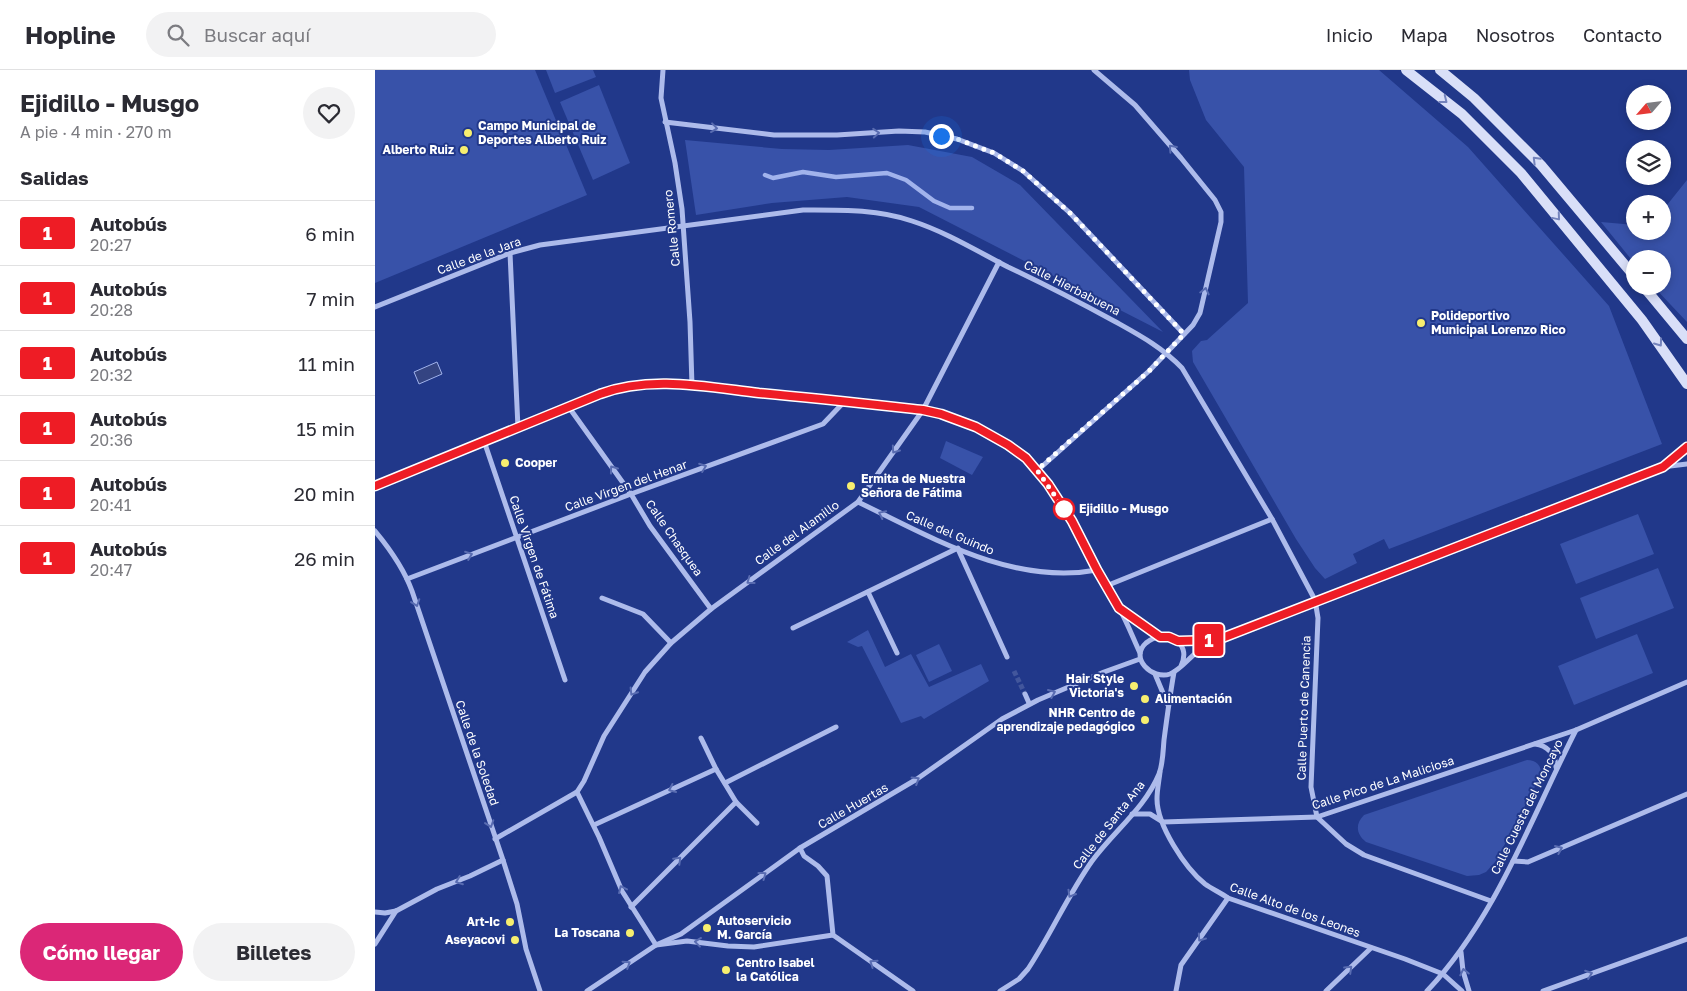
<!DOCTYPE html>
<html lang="es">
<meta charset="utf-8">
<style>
:root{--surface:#fff;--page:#f2f2f3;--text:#2b2b33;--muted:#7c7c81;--line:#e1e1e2;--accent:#db2777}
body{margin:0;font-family:"Golos Text",sans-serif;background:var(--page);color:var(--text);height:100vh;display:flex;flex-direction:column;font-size:19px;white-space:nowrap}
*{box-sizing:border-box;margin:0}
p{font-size:16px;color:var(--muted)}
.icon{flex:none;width:28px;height:28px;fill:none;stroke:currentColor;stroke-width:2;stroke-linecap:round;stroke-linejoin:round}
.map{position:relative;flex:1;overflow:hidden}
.drawer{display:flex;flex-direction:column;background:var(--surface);width:375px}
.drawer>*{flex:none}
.badge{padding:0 10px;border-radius:4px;font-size:18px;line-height:32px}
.needle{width:32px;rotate:242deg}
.controls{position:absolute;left:1251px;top:15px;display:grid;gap:10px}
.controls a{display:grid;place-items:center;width:45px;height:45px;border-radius:50%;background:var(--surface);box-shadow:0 2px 8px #0003;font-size:25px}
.you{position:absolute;width:25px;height:25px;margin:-12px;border:4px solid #fff;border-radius:50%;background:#1a73e8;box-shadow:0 0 0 8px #1a73e833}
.map>.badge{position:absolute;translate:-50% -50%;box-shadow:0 0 0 2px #fff}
h2{padding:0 20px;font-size:19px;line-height:45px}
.round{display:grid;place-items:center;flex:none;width:52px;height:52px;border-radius:26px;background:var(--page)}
.summary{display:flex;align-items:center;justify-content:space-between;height:85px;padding:0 20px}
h1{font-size:24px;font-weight:700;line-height:38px}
.cta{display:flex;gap:10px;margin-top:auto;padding:10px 20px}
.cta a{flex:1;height:58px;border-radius:30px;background:var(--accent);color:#fff;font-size:20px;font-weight:700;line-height:58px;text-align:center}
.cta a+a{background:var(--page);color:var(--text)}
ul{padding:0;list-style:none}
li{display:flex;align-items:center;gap:15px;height:65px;padding:0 20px;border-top:1px solid var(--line)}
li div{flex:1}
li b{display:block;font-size:19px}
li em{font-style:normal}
li .badge{min-width:55px;font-weight:700;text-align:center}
header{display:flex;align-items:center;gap:30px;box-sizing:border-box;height:70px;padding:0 25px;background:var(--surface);border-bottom:1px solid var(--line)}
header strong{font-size:24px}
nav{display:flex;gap:28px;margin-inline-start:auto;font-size:18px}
.search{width:350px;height:45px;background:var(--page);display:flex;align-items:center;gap:12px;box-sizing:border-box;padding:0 18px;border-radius:28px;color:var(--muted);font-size:19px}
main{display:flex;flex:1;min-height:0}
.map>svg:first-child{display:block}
.green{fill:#3852a9}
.water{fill:#344482;stroke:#a1b3ec}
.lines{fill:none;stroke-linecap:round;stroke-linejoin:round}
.stream{stroke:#a1b3ec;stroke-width:4.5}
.minor-tunnel{stroke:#42569c;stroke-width:5;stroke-dasharray:5 2.5;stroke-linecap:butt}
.minor{stroke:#adbbeb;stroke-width:5}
.secondary{stroke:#d9dff8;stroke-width:10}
.oneway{stroke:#7483bc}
.oneway2{stroke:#596cb1}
.line-casing{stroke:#fff;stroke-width:11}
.line{stroke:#ee1c25;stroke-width:8}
.walk{stroke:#fff;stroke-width:5;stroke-dasharray:0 9}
.poi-dot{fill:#f7ee6f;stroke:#21388a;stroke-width:2}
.stop-dot{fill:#fff;stroke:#ee1c25;stroke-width:2.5}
.labels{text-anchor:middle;stroke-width:4;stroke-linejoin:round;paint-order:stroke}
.poi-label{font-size:12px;font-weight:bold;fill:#fff;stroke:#21388a;text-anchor:start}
.street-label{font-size:12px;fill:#fff;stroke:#21388a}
.stop-label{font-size:12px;font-weight:bold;fill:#fff;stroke:#21388a;text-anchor:start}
</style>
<header>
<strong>Hopline</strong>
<div class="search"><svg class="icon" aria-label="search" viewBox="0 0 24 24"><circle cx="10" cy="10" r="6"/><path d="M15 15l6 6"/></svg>Buscar aquí</div>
<nav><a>Inicio</a><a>Mapa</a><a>Nosotros</a><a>Contacto</a></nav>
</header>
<main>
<section class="drawer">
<div class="summary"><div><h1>Ejidillo - Musgo</h1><p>A pie · 4 min · 270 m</p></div><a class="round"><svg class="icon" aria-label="heart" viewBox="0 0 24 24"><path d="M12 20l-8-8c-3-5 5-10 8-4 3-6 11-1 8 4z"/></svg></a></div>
<h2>Salidas</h2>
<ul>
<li><span class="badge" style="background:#ee1c25;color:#fff">1</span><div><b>Autobús</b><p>20:27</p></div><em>6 min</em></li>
<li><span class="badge" style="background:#ee1c25;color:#fff">1</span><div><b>Autobús</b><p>20:28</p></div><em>7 min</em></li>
<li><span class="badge" style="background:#ee1c25;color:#fff">1</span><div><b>Autobús</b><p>20:32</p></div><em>11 min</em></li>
<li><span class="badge" style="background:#ee1c25;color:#fff">1</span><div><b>Autobús</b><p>20:36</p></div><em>15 min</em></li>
<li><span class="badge" style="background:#ee1c25;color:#fff">1</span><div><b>Autobús</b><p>20:41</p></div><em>20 min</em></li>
<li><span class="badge" style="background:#ee1c25;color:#fff">1</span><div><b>Autobús</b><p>20:47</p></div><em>26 min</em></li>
</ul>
<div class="cta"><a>Cómo llegar</a><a>Billetes</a></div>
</section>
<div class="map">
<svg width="1312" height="921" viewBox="0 0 1312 921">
<rect width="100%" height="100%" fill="#21388a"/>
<g class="green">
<path d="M 0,0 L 160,0 L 212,125 L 0,213 Z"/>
<path d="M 171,0 L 218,0 L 221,7 L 180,23 Z"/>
<path d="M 814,0 L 1004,0 L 1093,77 L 1234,236 L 1287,374 L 1014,479 L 1009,469 L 978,484 L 982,493 L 950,509 L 940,498 L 921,469 L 818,292 L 817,281 L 826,271 L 832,270 L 873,233 L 869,97 L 831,50 L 815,10 Z"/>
<path d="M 224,15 L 255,93 L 218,110 L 185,32 Z"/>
<path d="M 310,70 L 407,79 L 454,80 L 533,75 L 597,87 L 645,115 L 788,262 L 544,137 L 472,127 L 397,133 L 321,145 Z"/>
<path d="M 1312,110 L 1312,252 L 1278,216 L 1288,216 L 1288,189 L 1260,189 L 1260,194 L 1226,152 L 1260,155 L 1260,161 L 1288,161 L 1288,140 Z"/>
<path d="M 571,371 L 608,387 L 597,405 L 565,388 Z"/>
<path d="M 1263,444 L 1279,484 L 1201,514 L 1185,474 Z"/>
<path d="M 1283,498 L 1299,538 L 1221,569 L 1205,528 Z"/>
<path d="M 493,560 L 510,597 L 536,584 L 554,617 L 606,594 L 614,611 L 549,649 L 546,646 L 526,653 L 487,576 L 483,577 L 472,572 Z"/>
<path d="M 1262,564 L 1278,603 L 1199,635 L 1183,596 Z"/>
<path d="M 564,574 L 577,601 L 554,612 L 541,585 Z"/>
<path d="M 1152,690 C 1162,690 1168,697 1165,707 L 1121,791 L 1111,802 L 1104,805 L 1092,806 L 991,772 C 981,764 980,754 989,745 Z"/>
</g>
<path class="water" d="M 62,292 L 67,304 L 44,314 L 39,302 Z"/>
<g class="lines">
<path class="stream" d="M 390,105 L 398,108 L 428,102 L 461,107 L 512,103 L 531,110 L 559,131 L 575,138 L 597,138"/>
<path class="minor-tunnel" d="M 639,601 L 650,624"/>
<g class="minor">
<path d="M 288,0 L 286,28 L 300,93 L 307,139 L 315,252 L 317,316"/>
<path d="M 290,52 L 399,65 L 462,65 L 524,61 L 550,62 L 582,69 L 619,83 L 648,101 L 695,143 L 809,264"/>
<path d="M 135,183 L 143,358"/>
<path d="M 0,237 L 135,183 L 165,175 L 428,140 C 465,140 502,139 537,151 C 571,162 602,181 633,197 C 669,214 704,232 739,251 C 764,265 787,277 807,298 L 897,449 L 940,530 L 943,548 L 936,717 L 942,747 L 971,774 L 989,785 L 1116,831"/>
<path d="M 193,336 L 256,424 L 275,456 L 336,539"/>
<path d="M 109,371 L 190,610"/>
<path d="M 1288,396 L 1312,377"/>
<path d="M 663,400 L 774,301 L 818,255 L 825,243 L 846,152 L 846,142 L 840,130 L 806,88 L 760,35 L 719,0"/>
<path d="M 0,416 L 193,336 L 241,318 L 272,314 L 317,316 L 548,340 C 583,347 627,364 653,390 C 683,420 703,461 721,499 C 728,512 737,525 744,538 C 752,552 758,568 765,583"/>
<path d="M 483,432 C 556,467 638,516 722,500"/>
<path d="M 0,461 C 15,479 29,499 37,521 L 128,790 L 142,834 L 151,879 L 165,921"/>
<path d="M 583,479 L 632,587"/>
<path d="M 32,509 L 256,424 L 448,354 L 469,332"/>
<path d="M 731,516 L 897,449"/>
<path d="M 493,522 L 522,583"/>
<path d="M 227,528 L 268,544 L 296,573"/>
<path d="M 746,539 L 785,567"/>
<path d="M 418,558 L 583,478"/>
<path d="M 803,571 L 841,570"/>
<path d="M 806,596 C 818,571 789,558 771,573 C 754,588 777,610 795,604 C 805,600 813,589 822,582 C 828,578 835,574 842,570 L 1287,397 L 1312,394"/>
<path d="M 780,604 L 793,635"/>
<path d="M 650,624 L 654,633"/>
<path d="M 1160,674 C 1172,675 1181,685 1181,697"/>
<path d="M 785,702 C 784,711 782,720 782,729 C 782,755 810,798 830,814 C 837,819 846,823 853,828 L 1030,889 L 1068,904 L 1087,921"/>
<path d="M 350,713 L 461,657"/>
<path d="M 202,722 L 224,767 L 247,821 L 281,875 L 312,871 L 353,876 L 379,877 L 458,865"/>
<path d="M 361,732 L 382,753"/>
<path d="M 757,744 L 775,744 L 788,752 L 942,747 L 1201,660 L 1312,612"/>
<path d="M 219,755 L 341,699"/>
<path d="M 120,769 L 202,722 L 209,711 L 229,666 L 270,602 L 296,573 L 336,539 L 483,432 L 548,340 L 624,192"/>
<path d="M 425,778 L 429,786 L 443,796 L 452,806 L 458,865 L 538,921"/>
<path d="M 1138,791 L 1153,792 L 1312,724"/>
<path d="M 256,837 L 361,732 L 341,699 L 326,668"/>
<path d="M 0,842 L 10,843 L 21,841 L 62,819 L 95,806 L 128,790"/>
<path d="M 0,874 L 21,841"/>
<path d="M 1086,882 L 1088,901 L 1094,921"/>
<path d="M 212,921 L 281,875 L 306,864 L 425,778 L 542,709 L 627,649 L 663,630 L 729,602 L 765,589"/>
<path d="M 625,921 L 644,909 L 653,899 C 676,864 693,825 717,791 C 739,761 770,738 784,704 C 788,694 788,681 789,670 C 792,647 795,625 799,602"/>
<path d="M 801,921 L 806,895 L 853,828"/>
<path d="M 951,921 L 996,878"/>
<path d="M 1052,921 C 1121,848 1156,748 1201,660"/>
<path d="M 1168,921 L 1312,869"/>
</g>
<g class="secondary">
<path d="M 1031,0 L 1087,44 L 1146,103 L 1267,250 L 1312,314"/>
<path d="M 1065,0 L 1099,28 L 1166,95 L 1260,207"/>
<path d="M 1268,216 L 1312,269"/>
</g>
</g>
<defs><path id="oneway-chevron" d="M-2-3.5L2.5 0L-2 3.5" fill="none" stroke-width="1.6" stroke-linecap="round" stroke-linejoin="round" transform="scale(1.25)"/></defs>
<g class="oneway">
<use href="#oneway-chevron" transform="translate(1069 30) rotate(38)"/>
<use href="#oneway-chevron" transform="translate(1161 90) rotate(-135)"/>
<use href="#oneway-chevron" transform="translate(1182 147) rotate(50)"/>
<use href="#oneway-chevron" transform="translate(1284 273) rotate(54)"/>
</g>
<g class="oneway2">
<use href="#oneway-chevron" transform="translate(339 58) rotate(7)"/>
<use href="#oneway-chevron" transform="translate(501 63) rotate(-4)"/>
<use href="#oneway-chevron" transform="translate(797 78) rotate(-132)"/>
<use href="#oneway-chevron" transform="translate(830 221) rotate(-77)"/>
<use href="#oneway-chevron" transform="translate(520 380) rotate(125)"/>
<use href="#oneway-chevron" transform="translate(328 397) rotate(-20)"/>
<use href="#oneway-chevron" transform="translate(238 399) rotate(-126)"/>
<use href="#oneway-chevron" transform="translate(507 444) rotate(-154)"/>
<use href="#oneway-chevron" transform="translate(94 485) rotate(-21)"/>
<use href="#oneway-chevron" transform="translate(375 511) rotate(144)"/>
<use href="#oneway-chevron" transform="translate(41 533) rotate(71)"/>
<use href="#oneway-chevron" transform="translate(258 622) rotate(122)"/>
<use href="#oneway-chevron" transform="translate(677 623) rotate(-23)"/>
<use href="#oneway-chevron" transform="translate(541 710) rotate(-32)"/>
<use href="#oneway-chevron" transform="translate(297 719) rotate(155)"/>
<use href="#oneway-chevron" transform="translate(115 754) rotate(71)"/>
<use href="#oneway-chevron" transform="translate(1184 779) rotate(-23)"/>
<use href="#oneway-chevron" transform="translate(303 790) rotate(-45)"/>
<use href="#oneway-chevron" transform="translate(388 805) rotate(-36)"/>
<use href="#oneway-chevron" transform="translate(84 811) rotate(159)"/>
<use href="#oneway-chevron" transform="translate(247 819) rotate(-115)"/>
<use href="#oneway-chevron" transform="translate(696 824) rotate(120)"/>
<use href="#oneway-chevron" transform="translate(826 868) rotate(125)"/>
<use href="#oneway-chevron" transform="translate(323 872) rotate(-173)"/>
<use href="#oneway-chevron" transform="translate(498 893) rotate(-145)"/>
<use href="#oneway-chevron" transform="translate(252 894) rotate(-33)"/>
<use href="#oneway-chevron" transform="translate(974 899) rotate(-44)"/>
<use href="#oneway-chevron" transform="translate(1089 902) rotate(-102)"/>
<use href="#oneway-chevron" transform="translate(1214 904) rotate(-20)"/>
</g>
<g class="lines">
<defs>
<path id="line" d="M 0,416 L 225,324 C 275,305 332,317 384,323 C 439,328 493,334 548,340 L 566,344 L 601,357 L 633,375 L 651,388 L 673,414 L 697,451 L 722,500 L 744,538 L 785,567 L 794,567 L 803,571 L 842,570 L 1288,397 L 1312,377"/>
</defs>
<use href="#line" class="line-casing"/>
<use href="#line" class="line"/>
<path class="walk" d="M 566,66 L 582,69 L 619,83 L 648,101 L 695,143 L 809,264 L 774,301 L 662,400 L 689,439"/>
</g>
<g class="poi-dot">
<circle cx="93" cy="63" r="5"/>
<circle cx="89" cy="80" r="5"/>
<circle cx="1046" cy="253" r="5"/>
<circle cx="130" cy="393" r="5"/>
<circle cx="476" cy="416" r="5"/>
<circle cx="759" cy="616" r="5"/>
<circle cx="770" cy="629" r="5"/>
<circle cx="770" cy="650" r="5"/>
<circle cx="135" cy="852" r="5"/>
<circle cx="332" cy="858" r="5"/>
<circle cx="255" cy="863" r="5"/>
<circle cx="140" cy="870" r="5"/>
<circle cx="351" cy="900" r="5"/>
</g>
<circle class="stop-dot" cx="689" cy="439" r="10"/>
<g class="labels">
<g class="poi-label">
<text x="103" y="60">Campo Municipal de<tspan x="103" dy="14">Deportes Alberto Ruiz</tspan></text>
<text x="79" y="84" text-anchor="end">Alberto Ruiz</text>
<text x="1056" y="250">Polideportivo<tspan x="1056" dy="14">Municipal Lorenzo Rico</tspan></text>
<text x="140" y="397">Cooper</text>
<text x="486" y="413">Ermita de Nuestra<tspan x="486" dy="14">Señora de Fátima</tspan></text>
<text x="749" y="613" text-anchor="end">Hair Style<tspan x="749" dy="14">Victoria's</tspan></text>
<text x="780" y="633">Alimentación</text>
<text x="760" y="647" text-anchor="end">NHR Centro de<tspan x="760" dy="14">aprendizaje pedagógico</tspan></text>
<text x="342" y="855">Autoservicio<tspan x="342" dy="14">M. García</tspan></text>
<text x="125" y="856" text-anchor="end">Art-Ic</text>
<text x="245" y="867" text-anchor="end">La Toscana</text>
<text x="130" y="874" text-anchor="end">Aseyacovi</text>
<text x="361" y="897">Centro Isabel<tspan x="361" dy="14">la Católica</tspan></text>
</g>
<g class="street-label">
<text transform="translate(297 158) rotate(-96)" y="4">Calle Romero</text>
<text transform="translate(104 186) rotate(-20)" y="4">Calle de la Jara</text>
<text transform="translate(697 218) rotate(27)" y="4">Calle Hierbabuena</text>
<text transform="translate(251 416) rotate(-20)" y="4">Calle Virgen del Henar</text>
<text transform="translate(422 463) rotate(-36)" y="4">Calle del Alamillo</text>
<text transform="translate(575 463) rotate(23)" y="4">Calle del Guindo</text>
<text transform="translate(299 468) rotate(55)" y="4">Calle Chasquea</text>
<text transform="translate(159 487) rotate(71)" y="4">Calle Virgen de Fátima</text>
<text transform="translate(929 638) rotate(-88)" y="4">Calle Puerto de Canencia</text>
<text transform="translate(102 683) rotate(71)" y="4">Calle de la Soledad</text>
<text transform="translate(1008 713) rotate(-18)" y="4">Calle Pico de La Maliciosa</text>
<text transform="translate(478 736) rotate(-30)" y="4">Calle Huertas</text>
<text transform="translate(1152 737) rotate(-64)" y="4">Calle Cuesta del Moncayo</text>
<text transform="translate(734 755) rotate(-52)" y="4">Calle de Santa Ana</text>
<text transform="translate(920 840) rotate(20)" y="4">Calle Alto de los Leones</text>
</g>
<g class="stop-label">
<text x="704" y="443">Ejidillo - Musgo</text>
</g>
</g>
</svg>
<div class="controls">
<a><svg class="needle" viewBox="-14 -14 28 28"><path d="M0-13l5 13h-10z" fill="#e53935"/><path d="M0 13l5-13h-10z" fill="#7c7c81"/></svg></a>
<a><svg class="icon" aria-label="layers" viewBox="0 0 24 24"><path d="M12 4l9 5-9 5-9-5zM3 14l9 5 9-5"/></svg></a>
<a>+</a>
<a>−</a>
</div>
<div class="you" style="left:566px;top:66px"></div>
<b class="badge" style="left:834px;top:570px;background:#ee1c25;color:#fff">1</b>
</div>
</main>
